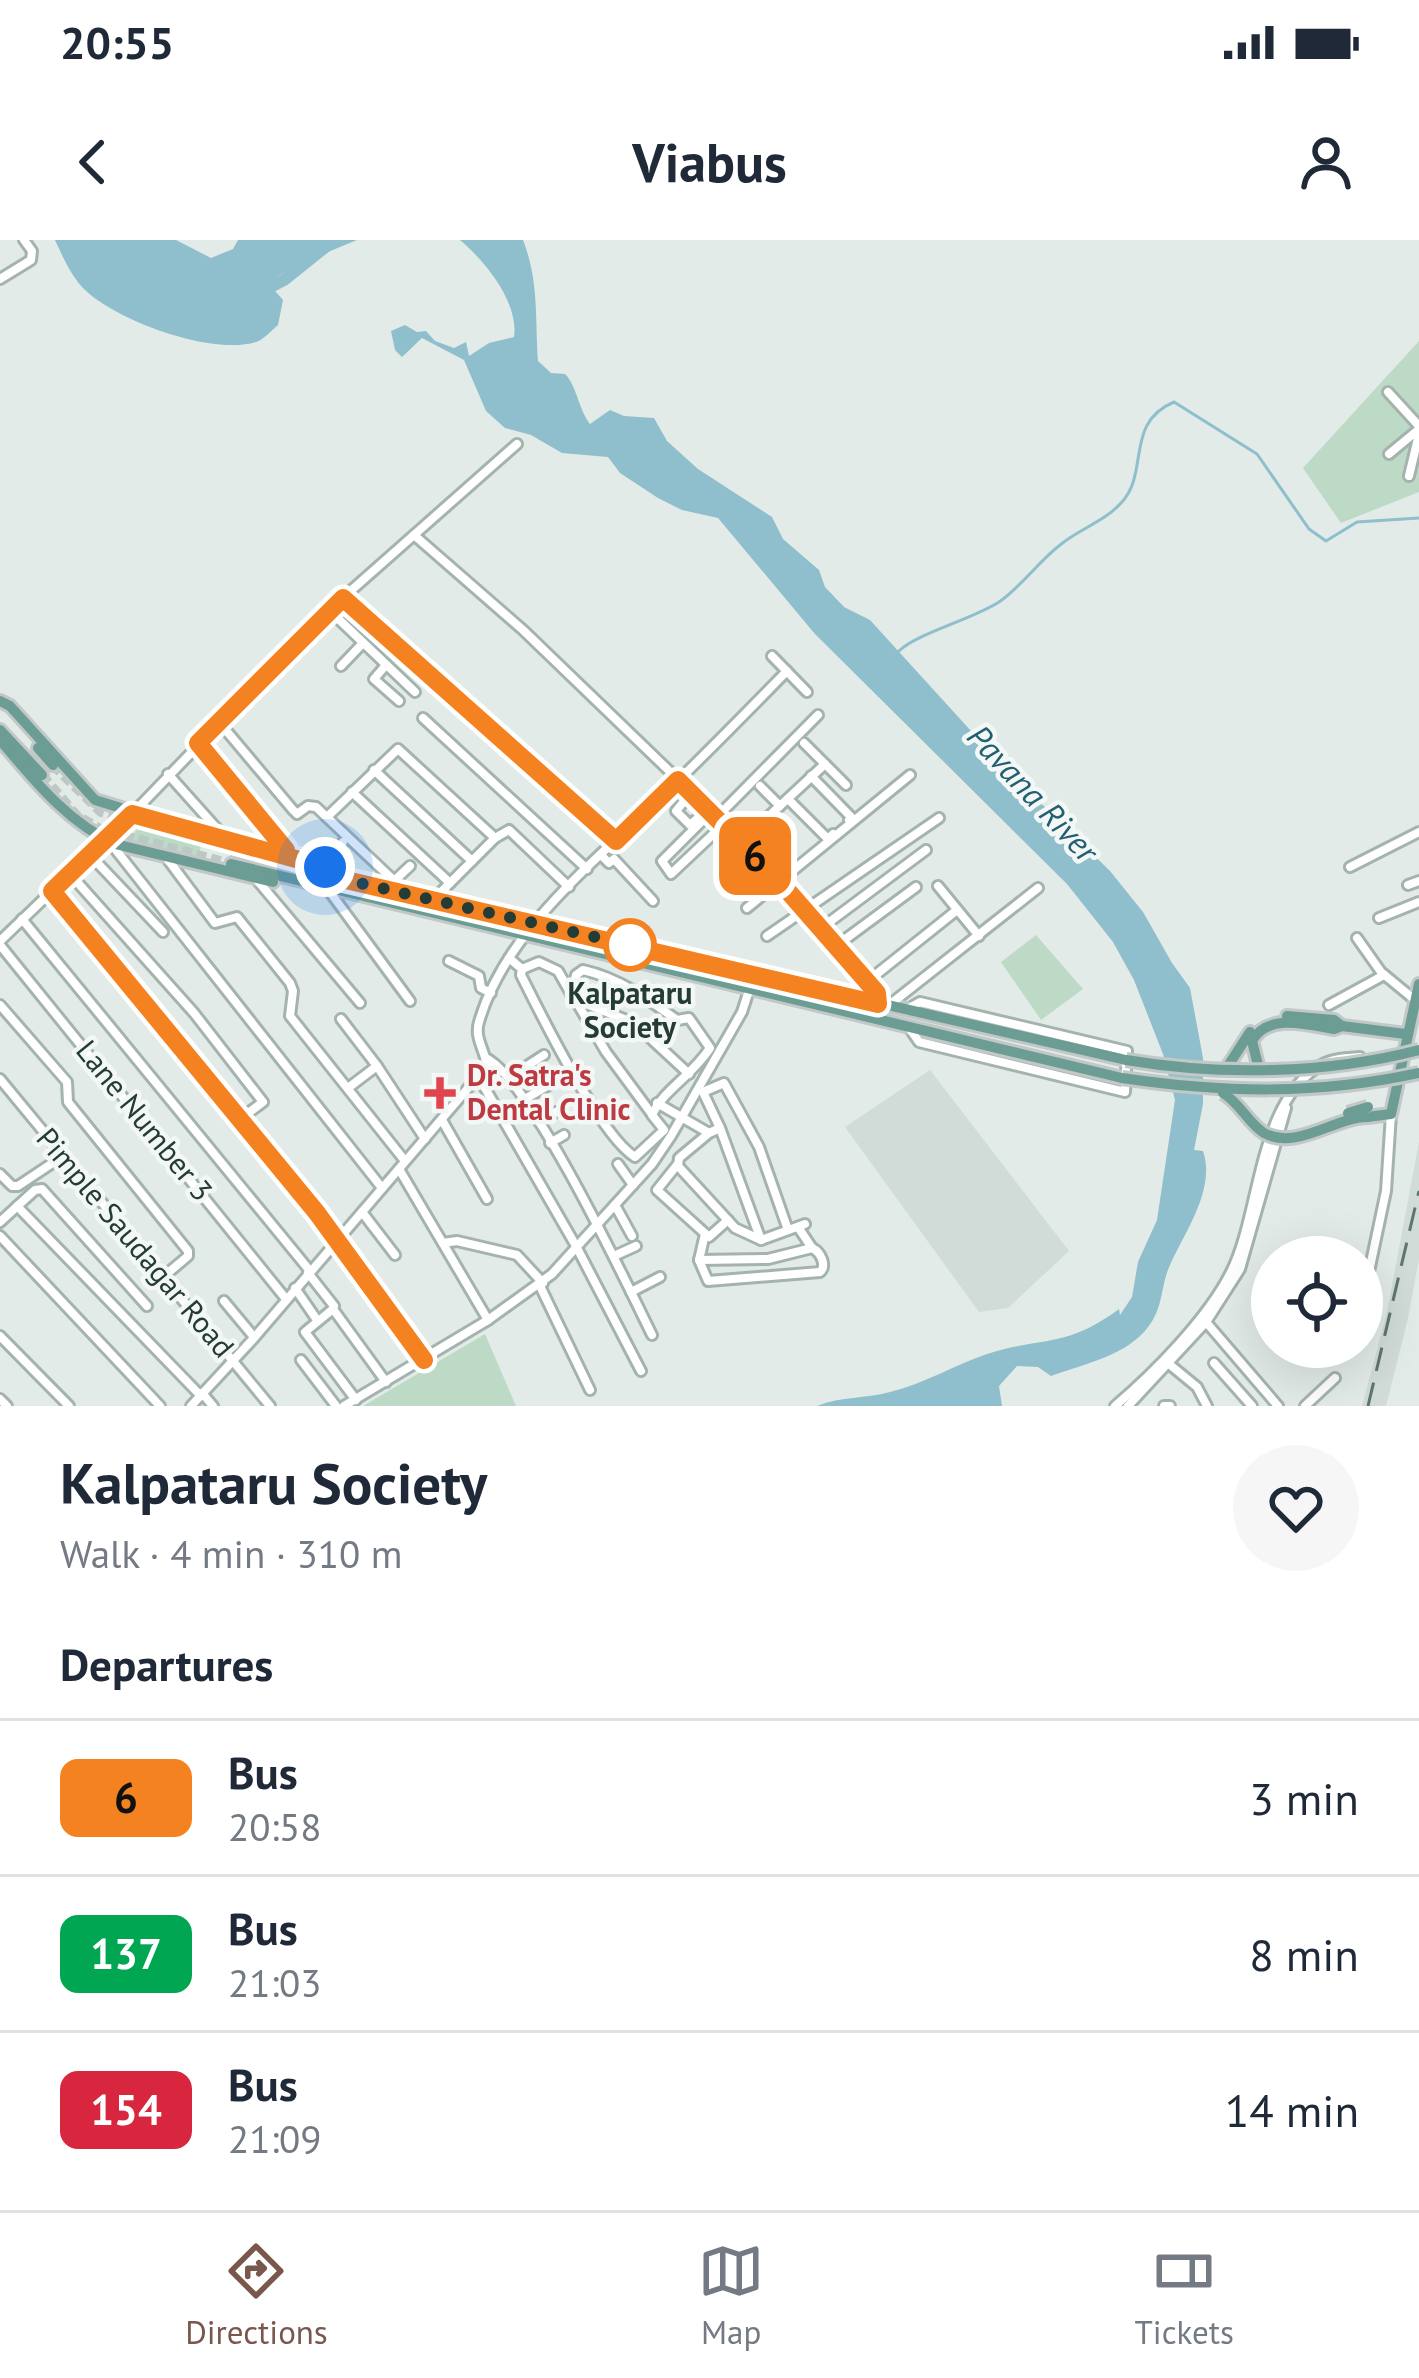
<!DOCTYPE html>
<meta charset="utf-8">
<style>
:root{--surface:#fff;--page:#f6f6f7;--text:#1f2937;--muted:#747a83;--line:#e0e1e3;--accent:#79574c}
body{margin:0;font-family:"PT Sans",sans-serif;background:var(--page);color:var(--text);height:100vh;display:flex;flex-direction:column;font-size:45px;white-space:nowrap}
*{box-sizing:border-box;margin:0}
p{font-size:39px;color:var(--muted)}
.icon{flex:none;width:66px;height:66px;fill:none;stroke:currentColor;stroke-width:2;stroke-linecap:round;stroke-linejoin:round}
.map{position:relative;height:1166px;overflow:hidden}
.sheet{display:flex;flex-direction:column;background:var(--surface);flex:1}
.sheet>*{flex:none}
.badge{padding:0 24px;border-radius:18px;font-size:42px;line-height:78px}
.controls{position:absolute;left:1251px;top:996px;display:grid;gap:24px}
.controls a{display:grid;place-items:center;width:132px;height:132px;border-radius:50%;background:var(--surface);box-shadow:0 12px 48px #0002;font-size:60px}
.you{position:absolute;width:60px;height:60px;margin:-30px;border:9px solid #fff;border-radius:50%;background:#1a73e8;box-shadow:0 0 0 18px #1a73e833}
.map>.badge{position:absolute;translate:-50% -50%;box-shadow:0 0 0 6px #fff}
h2{padding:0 60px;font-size:45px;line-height:108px}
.round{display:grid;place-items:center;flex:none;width:126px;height:126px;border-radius:63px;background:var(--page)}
.summary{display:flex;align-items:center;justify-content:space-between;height:204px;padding:0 60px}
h1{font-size:57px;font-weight:600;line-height:90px}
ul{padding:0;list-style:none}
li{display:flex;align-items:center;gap:36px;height:156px;padding:0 60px;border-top:3px solid var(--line)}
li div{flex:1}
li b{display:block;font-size:45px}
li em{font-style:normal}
li .badge{min-width:132px;font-weight:700;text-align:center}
.status{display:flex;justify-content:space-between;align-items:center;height:84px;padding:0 60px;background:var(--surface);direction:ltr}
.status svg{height:33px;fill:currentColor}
header{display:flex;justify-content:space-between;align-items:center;height:156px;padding:0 60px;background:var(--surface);font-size:54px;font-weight:600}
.menu{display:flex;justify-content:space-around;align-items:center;height:168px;border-top:3px solid var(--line);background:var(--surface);font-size:33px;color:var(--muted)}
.menu a{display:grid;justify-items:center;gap:6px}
.menu .active{color:var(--accent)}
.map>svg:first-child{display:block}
.built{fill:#d1dbd7}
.green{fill:#bddac7}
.water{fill:#8fbecc}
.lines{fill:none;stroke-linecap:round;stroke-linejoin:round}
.stream{stroke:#8fbecc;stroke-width:3}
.river{stroke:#8fbecc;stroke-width:12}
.major-tunnel{stroke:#bcc8c4;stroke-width:10;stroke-dasharray:10 5;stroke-linecap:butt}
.minor-casing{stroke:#a5b3af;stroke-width:14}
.major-casing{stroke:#c2c8c7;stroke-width:16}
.minor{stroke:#fff;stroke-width:8}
.major{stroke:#6b9d94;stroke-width:10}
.rail{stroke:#5e7672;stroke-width:3;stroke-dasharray:24 12;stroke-linecap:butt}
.major-bridge-casing{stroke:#c2c8c7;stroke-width:16;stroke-linecap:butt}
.major-bridge{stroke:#6b9d94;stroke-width:10}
.line-casing{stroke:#fff;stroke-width:27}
.line{stroke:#f58220;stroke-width:18}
.walk{stroke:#243b36;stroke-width:12;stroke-dasharray:0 21.6}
.stop-dot{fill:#fff;stroke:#f58220;stroke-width:6}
.health-dot{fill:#e0444e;stroke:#f3f8f6;stroke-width:4.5}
.labels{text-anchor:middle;stroke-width:9;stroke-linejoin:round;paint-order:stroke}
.stop-label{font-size:30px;font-weight:bold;fill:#243b36;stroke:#f3f8f6}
.health-label{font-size:30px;font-weight:bold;fill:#be3a42;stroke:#f3f8f6;text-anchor:start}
.street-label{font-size:30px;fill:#243b36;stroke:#f3f8f6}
.water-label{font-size:33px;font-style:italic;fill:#235f72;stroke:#f3f8f6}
</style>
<div class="status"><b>20:55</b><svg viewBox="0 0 49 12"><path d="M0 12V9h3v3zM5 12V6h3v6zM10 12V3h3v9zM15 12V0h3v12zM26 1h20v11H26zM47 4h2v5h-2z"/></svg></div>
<header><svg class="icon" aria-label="back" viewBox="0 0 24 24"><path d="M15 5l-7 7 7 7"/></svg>Viabus<svg class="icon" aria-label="person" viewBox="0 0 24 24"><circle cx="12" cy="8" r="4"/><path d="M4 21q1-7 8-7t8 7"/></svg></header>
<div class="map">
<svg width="1419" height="1166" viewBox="0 0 1419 1166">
<rect width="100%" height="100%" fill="#e2ebe8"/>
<g class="built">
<path d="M 930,830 L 1069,1011 L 1008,1068 L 979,1072 L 845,887 Z"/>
<path d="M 1419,902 L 1419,1019 L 1408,1078 L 1386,1166 L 1362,1166 L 1387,1072 Z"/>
</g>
<g class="green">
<path d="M 1419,101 L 1419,252 L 1341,283 L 1303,228 Z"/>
<path d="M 140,576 L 204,596 L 197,619 L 132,602 Z"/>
<path d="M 1036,695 L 1083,749 L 1041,780 L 1001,722 Z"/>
<path d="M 485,1094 L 516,1166 L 363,1166 Z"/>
</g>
<g class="water">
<path d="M 55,0 L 176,0 L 211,18 L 233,9 L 238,0 L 357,0 L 294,26 L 268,43 L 283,60 L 278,85 C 272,90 263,100 256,102 C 212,116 114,80 83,48 C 70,34 63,17 55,0 Z"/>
<path d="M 460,0 L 523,0 C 539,41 535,78 538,121 L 551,133 L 565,134 C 577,146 578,168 590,184 L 610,170 L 624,176 L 654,178 L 667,201 L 698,229 L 772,277 L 783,299 L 819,330 L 825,347 L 844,367 L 870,380 L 1002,525 L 1110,631 L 1143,672 L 1172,723 L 1190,748 L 1203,818 L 1203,864 L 1194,910 L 1203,911 C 1216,949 1185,992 1170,1025 C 1159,1049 1165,1069 1144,1092 C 1121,1117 1081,1125 1051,1136 L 1038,1127 L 1017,1126 L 999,1146 L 1002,1166 L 817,1166 C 842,1156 865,1159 890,1152 C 924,1144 954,1125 987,1114 C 1043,1096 1065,1109 1119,1069 L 1120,1075 L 1132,1057 L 1138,1022 L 1157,980 L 1175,860 L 1163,814 L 1134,740 L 1113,702 L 1067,644 L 815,394 L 718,278 L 682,270 L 658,258 L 620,233 L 608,217 L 562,213 L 531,195 L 505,188 L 486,171 L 464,120 L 422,98 L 402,117 L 395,110 L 391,91 L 405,85 L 417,92 L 426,91 L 435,101 L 454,108 L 466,102 L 469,116 L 489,103 L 514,97 C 519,63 486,22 460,0 Z"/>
</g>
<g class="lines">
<path class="stream" d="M 899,411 C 918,393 973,379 999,362 C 1022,346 1038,322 1060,305 C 1079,289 1104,282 1121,263 C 1150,233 1124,183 1174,162 L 1257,214 L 1309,289 L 1326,301 L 1357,282 L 1419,278"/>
<path class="river" d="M 259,53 L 284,40 L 334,0"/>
<g class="major-tunnel">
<path d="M 53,525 L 101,572 L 236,610"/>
<path d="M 42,535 L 76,575 L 100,589 L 231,624"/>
</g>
<defs>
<g id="minor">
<path d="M 0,39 L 31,20 L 32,11 L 24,0"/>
<path d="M 1388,152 L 1419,186"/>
<path d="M 1389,214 L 1418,190"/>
<path d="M 1409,236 L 1419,194"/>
<path d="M 414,295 L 523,390 L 717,577 L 868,741 L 878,765"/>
<path d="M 342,359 L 616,601"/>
<path d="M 329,370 L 415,452"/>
<path d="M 772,416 L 807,452"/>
<path d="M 386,425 L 374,439 L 399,461"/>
<path d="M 341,426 L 363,403"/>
<path d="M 423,478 L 587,629"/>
<path d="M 219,482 L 293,570 L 297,574 L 308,566 L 316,567 L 405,651"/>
<path d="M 198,503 L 278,596 L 289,617"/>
<path d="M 825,524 L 846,545"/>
<path d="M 374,530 L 472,621"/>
<path d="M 168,534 L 227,600"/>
<path d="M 811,536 L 852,578 L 849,580"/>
<path d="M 760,546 L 780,566"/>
<path d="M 352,552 L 450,643"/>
<path d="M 691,553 L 676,571 L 690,585 L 698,578"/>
<path d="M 788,559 L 828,599 L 833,594"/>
<path d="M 711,572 L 662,621 L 671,634 L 724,584"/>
<path d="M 327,577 L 398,509 L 495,598"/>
<path d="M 717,577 L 818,475"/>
<path d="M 742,601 L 825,524 L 804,503"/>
<path d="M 112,605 L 382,948"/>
<path d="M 89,614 L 163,692"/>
<path d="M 601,615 L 609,623 L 614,619 L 653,661"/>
<path d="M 166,617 L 215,683 L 237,677 L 290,743 L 293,751 L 290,776 L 405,921"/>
<path d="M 325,627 L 343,602"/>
<path d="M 1350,627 L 1419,592"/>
<path d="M 70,634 L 194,773 L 263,862 L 240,879"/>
<path d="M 257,640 L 360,763"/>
<path d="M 394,641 L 410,626"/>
<path d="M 1408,645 L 1419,641"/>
<path d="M 938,646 L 979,696"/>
<path d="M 327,648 L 410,761"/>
<path d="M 52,652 L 317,973 L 424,1120"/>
<path d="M 435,658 L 495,598 L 509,590 L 569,647"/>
<path d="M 747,668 L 910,535"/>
<path d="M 1379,678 L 1419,662"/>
<path d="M 22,679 L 310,1031"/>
<path d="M 820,689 L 926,610"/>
<path d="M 767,696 L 939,578"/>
<path d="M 1357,698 L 1381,732 L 1415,760"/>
<path d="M 0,701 L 132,574 L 329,370 L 517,204"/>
<path d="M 0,705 L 286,1059"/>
<path d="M 836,706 L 916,647"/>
<path d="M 509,718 L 522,729 L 521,735 C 541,775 601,897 635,917 L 664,890 L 652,875 C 664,849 692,836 710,808 L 689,778 L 677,780 C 648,759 619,738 583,730 L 576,735 L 571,755"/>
<path d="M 449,721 L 479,736 L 481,748 L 491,753"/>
<path d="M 522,729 L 539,722 L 558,731 L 574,759 L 634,783 L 689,834"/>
<path d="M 868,741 L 957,670"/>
<path d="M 576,761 L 606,812 L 651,873"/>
<path d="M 0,765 L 67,842 L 68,862 L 188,1011 L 188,1016 L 163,1037"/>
<path d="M 1329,765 L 1384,735"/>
<path d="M 888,766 L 1038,648"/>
<path d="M 906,770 L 920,762 L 1127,811 L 1125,852 L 919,802 L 910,789"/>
<path d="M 341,779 L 377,826 L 425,899"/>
<path d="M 486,818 C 530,839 626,1042 652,1095"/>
<path d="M 478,836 L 576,1006 L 641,1131"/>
<path d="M 510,837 L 544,815"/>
<path d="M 0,839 L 270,1166"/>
<path d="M 348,848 L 377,826"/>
<path d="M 525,859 L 559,839"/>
<path d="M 657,863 L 709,893 L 679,918 L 678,926 L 735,988 L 761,1000 L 720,888 L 709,893"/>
<path d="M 442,880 L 487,959"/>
<path d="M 539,882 L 556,872"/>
<path d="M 720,888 L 703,852 L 724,843 L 759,907 L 788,990"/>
<path d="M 550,903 L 564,895"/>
<path d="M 618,924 L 633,945"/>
<path d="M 677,925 L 657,950 L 709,997 L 728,980"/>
<path d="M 399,929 L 488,1080"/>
<path d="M 0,934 L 12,946 L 18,946 L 63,916"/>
<path d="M 615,965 L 632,996"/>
<path d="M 17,966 L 200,1155"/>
<path d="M 362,972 L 395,1015"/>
<path d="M 0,982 L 35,950 L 42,949 L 147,1066"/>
<path d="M 705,994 L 699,1020 L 708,1041 L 820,1032 C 827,1026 821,1012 812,1008"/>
<path d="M 0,996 L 160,1166"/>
<path d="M 761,1000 L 805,984"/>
<path d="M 443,1003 L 457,1001 L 517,1015 L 543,1043"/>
<path d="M 614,1016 L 636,1006"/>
<path d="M 699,1020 L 768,1019 L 812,1008 L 798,987"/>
<path d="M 308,1033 L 334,1066"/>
<path d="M 540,1046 L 590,1150"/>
<path d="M 295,1048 L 317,1080"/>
<path d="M 631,1052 L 660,1037"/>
<path d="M 224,1061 L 254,1097"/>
<path d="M 1362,1065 L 1386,951 L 1391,874"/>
<path d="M 1206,1082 L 1278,1166"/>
<path d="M 0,1096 L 69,1166"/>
<path d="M 301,1120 L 336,1166"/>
<path d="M 1214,1123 L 1252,1166"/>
<path d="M 1169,1124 L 1197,1147 L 1207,1166"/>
<path d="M 202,1153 L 213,1166"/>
<path d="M 0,1159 L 7,1166"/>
<path d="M 356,1160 L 305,1092 L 333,1069 L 386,1142"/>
<path d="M 191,1166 L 254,1098 L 487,826 C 485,810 474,798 479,782 C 505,692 592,624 656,562 C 701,519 744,475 787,431"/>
<path d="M 344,1166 L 488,1080 L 552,1034 L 652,924 L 671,896 L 742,772 L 754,735"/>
<path d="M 1115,1166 C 1154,1133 1208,1078 1231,1032 C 1261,973 1257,859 1323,824 C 1334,818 1348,818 1360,817"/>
<path d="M 1128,1166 L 1206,1082 L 1240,1029 L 1286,868"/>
<path d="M 1164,1166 L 1170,1166"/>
<path d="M 1305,1166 L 1335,1138"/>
</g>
<g id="major">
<path d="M 0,461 L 10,466 L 95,560 L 247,607"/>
<path d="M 0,490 L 42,535"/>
<path d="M 0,500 C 34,540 67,582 115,604 L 273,642"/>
<path d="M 38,508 L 53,525"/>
<path d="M 236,610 L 333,637 L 1126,820"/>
<path d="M 231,624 L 1122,838"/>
<path d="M 1287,776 L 1334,780 L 1342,786"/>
<path d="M 1226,829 L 1250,792"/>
<path d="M 1259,829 L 1252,801 C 1268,773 1306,784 1334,789 L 1342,786 L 1405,794"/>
<path d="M 1367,877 L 1391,874 L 1419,744"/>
</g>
</defs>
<use href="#minor" class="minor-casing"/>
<use href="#major" class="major-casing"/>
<use href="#minor" class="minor"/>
<use href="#major" class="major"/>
<path class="rail" d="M 1368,1166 L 1419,951"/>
<defs>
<g id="major-bridge">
<path d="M 1126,820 C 1221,836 1326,834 1419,810"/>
<path d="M 1122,838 C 1224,853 1318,855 1419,833"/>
<path d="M 1223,853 C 1240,863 1248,883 1264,893 C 1296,911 1335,877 1367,877"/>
<path d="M 1348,873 L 1368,867"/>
</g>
</defs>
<use href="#major-bridge" class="major-bridge-casing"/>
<use href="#major-bridge" class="major-bridge"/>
</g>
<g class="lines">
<defs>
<path id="line" d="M 286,610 L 198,503 L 343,358 L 616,601 L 678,540 L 780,642 L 877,753 L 878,764 L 333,637 L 325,627 L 132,574 L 52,651 L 317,973 L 424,1120"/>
</defs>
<use href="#line" class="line-casing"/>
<use href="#line" class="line"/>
<path class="walk" d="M 325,627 L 333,637 L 630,705"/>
</g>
<circle class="stop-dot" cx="630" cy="705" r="24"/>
<path class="health-dot" d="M434 835h12v12h12v12h-12v12h-12v-12h-12v-12h12z"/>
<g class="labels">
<g class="stop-label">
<text x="630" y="764">Kalpataru<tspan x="630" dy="34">Society</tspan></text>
</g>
<g class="health-label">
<text x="467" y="846">Dr. Satra's<tspan x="467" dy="34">Dental Clinic</tspan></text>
</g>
<g class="street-label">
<text transform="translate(144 881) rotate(51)" y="10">Lane Number 3</text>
<text transform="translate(135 1003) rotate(50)" y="10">Pimple Saudagar Road</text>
</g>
<g class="water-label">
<text transform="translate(1033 553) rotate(47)" y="12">Pavana River</text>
</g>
</g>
</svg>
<div class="controls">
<a><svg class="icon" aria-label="locate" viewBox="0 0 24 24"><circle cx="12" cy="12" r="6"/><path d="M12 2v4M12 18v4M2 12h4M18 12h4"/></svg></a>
</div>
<div class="you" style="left:325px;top:627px"></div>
<b class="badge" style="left:755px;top:616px;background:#f58220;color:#111">6</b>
</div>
<section class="sheet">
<div class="summary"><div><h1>Kalpataru Society</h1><p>Walk · 4 min · 310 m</p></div><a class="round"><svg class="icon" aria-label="heart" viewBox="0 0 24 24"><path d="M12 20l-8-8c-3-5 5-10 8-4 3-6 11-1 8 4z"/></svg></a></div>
<h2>Departures</h2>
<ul>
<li><span class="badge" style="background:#f58220;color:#111">6</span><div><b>Bus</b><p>20:58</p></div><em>3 min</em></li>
<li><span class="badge" style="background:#00a651;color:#fff">137</span><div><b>Bus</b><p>21:03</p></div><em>8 min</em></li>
<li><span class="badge" style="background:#d7263d;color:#fff">154</span><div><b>Bus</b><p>21:09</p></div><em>14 min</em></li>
</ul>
</section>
<nav class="menu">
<a class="active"><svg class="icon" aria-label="directions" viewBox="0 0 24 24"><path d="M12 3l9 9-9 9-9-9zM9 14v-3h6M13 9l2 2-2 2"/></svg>Directions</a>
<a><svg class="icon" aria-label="map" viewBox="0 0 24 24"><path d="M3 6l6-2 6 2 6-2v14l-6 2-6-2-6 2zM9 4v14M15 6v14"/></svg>Map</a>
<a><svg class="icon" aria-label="tickets" viewBox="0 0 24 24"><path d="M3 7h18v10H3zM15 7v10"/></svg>Tickets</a>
</nav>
